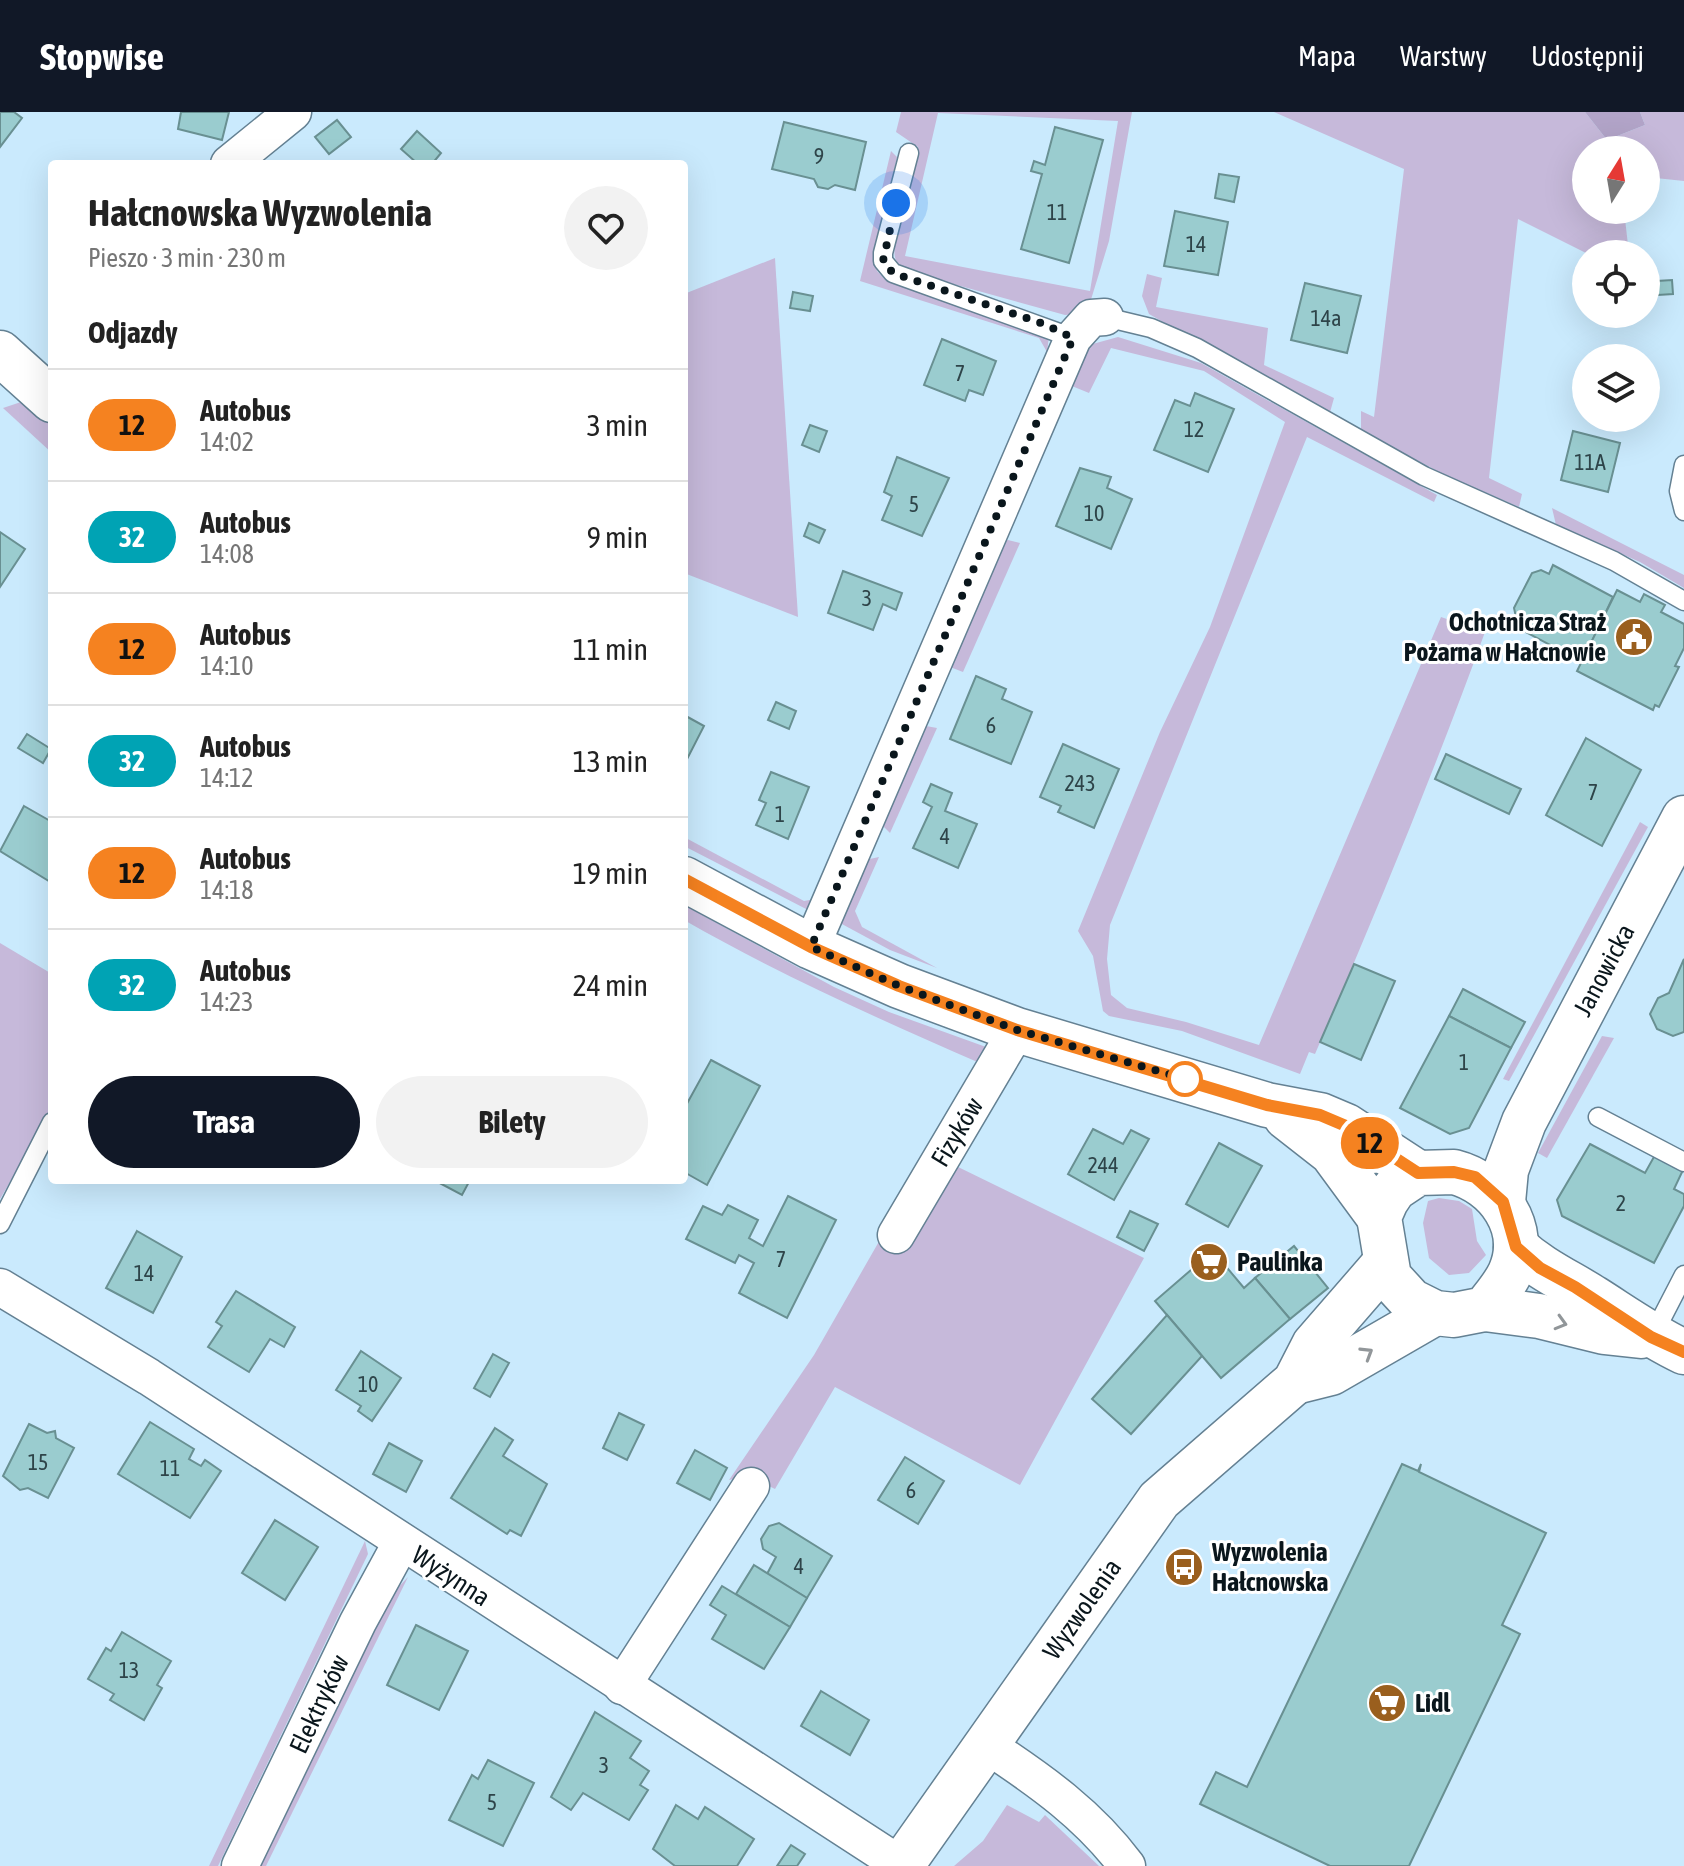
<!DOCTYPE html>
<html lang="pl">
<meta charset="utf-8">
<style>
:root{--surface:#fff;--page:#f2f2f2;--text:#222;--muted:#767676;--line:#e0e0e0;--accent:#111827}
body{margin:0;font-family:"Asap Condensed",sans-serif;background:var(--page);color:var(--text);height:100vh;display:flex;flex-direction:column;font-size:30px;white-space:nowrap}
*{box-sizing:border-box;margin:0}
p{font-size:26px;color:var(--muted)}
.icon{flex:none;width:44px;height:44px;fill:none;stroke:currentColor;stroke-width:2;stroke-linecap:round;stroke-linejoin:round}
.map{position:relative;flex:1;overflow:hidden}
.sheet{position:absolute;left:48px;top:48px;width:640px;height:1024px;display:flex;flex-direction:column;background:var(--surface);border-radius:8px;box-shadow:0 8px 32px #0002}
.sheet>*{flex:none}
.badge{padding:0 16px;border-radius:26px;font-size:28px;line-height:52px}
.needle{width:52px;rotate:11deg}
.controls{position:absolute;left:1572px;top:24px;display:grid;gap:16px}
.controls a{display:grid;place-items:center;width:88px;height:88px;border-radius:50%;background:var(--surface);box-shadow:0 8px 32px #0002;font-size:40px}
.you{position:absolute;width:40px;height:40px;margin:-20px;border:6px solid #fff;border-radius:50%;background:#1a73e8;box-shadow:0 0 0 12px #1a73e833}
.map>.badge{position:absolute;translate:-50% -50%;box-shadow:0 0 0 4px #fff}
h2{padding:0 40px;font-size:30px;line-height:72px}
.round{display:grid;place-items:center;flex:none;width:84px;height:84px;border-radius:42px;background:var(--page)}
.summary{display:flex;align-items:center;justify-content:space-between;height:136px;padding:0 40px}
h1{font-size:38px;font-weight:700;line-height:60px}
.button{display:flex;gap:16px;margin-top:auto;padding:16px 40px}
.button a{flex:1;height:92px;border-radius:48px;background:var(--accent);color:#fff;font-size:32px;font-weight:700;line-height:92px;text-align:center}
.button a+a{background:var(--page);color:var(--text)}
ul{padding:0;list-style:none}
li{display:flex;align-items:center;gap:24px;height:112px;padding:0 40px;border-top:2px solid var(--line)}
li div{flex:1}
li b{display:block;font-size:30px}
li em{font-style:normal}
li .badge{min-width:88px;font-weight:700;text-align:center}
header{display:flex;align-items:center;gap:48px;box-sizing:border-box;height:112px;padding:0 40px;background:var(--accent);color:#fff}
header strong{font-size:38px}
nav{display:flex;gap:44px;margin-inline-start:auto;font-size:28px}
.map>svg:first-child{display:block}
.green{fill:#c6b9da;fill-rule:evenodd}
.forest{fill:#b2a4c8}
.building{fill:#9acccf;stroke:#699092;stroke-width:2}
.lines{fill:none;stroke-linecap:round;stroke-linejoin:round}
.service-casing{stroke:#648193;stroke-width:21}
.minor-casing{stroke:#648193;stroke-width:39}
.tertiary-casing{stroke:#648193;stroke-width:47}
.service{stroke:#fff;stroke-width:18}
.minor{stroke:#fff;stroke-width:36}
.tertiary{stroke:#fff;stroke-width:44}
.oneway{stroke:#919699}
.line-casing{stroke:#fff;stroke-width:18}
.line{stroke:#f58220;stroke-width:12}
.walk{stroke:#0a161c;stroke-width:8;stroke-dasharray:0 14.4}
.stop-dot{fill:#fff;stroke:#f58220;stroke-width:4}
.labels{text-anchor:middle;stroke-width:6;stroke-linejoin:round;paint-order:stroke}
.number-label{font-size:22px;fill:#2e4449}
.poi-label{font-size:26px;font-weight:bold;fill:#0a161c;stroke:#fff;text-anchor:start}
.street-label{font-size:26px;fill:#0a161c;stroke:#fff}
</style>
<header>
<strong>Stopwise</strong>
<nav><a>Mapa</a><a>Warstwy</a><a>Udostępnij</a></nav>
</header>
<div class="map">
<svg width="1684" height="1754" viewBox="0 0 1684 1754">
<rect width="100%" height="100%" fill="#caeafd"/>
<g class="green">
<path d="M 901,0 L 1132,0 L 1109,129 L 1089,194 L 1075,202 L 1065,203 L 910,160 C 896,152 893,148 895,132 L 918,35 L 896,20 ZM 938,1 L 1118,9 L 1090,179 L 905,144 Z"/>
<path d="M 1274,0 L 1585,0 L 1607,28 L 1645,13 L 1640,0 L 1684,0 L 1684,69 L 1646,65 L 1646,38 L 1586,38 L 1586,98 L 1624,98 L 1629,142 L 1588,142 L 1518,107 L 1489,366 L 1522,382 L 1519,395 L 1443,362 L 1361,319 L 1361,299 L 1374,305 L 1404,57 Z"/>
<path d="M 891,39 L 897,45 L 874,144 L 877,159 L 885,167 L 1042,218 L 1049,224 L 1047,240 L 1039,226 L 860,169 Z"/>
<path d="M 775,146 L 798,505 L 684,461 L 684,182 Z"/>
<path d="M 1147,162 L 1162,166 L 1156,195 L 1268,216 L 1264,253 L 1334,286 L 1329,304 L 1149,202 L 1142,184 Z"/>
<path d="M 1118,225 L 1201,251 L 1437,383 L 1434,390 L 1307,325 L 1110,813 L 1107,847 L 1111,883 L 1127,896 L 1186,910 L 1259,933 L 1441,505 L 1485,520 C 1433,663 1375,803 1315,942 L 1309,940 L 1300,962 L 1182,919 L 1109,904 L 1103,899 L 1093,844 L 1078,819 L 1160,620 L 1210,515 L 1285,310 L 1204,259 L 1111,236 L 1089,281 L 1067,272 L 1089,233 Z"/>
<path d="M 24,289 L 52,315 L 52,341 L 3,296 Z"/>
<path d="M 1552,396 L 1684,463 L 1684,476 L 1640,450 L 1556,413 Z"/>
<path d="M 1008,428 L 1020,431 L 963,560 L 950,555 L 1002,429 Z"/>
<path d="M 926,614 L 937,616 L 890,721 L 881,712 Z"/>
<path d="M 1640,710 L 1648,715 L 1509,969 L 1503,967 Z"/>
<path d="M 684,725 L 804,789 L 815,787 L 808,798 L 684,734 Z"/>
<path d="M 879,745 L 855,799 L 862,815 L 937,856 L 890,838 L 840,811 L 865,748 Z"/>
<path d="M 684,793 L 834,875 L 889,900 L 986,935 L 988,938 L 982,952 C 881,908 780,863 684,808 Z"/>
<path d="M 0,831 L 52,862 L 52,998 L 0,1087 Z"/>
<path d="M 1602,924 L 1614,926 L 1547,1046 L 1538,1041 Z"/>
<path d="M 954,1053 L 1144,1146 L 1020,1373 L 835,1275 L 775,1377 L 748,1364 L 729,1368 L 814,1243 L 881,1126 C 921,1127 919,1117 934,1086 C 940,1075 948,1064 954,1053 Z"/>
<path d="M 1439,1086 L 1459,1089 L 1472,1097 L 1477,1129 L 1486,1143 L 1469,1161 L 1449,1163 L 1429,1146 L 1423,1111 L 1428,1089 Z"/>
<path d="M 365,1429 L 368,1442 L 218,1754 L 209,1754 Z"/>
<path d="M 408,1465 L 266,1754 L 252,1754 L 379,1496 Z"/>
<path d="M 1007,1693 L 1039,1710 L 1045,1703 L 1099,1754 L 954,1754 L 983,1729 Z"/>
</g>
<path class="forest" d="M 1585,0 L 1640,0 L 1645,13 L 1607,28 Z"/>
<g class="building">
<path d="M 0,0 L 14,0 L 22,6 L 0,35 Z"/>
<path d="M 181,0 L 229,0 L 222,28 L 178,17 Z"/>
<path d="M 337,8 L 351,25 L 329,42 L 315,25 Z"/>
<path d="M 784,10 L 866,30 L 855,78 L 835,73 L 828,77 L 818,75 L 814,67 L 772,57 Z"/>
<path d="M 1055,15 L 1103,28 L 1069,151 L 1021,137 L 1042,62 L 1031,59 L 1034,49 L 1045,53 Z"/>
<path d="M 417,19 L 441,41 L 432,52 L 418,52 L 401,37 Z"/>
<path d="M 1219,62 L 1239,65 L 1234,90 L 1215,86 Z"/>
<path d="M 1175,99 L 1228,110 L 1218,163 L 1164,154 Z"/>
<path d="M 1672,168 L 1673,182 L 1658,183 L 1657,169 Z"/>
<path d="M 1305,171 L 1361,184 L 1347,241 L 1291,228 Z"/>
<path d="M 793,180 L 813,184 L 810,199 L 790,196 Z"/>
<path d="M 942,227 L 996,249 L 983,283 L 969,278 L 965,289 L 924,273 Z"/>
<path d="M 1195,281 L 1234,297 L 1208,360 L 1154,338 L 1175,288 L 1190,294 Z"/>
<path d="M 810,313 L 827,319 L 819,340 L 802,333 Z"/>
<path d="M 1573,319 L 1620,331 L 1608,380 L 1561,368 Z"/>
<path d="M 897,345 L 949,366 L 922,424 L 882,408 L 892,384 L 884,380 Z"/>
<path d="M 1080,356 L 1111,365 L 1107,376 L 1132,387 L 1111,437 L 1056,414 Z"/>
<path d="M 809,411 L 825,418 L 819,431 L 804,424 Z"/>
<path d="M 0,420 L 25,437 L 0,475 Z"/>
<path d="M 1553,453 L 1613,485 L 1582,550 L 1520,517 L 1524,509 L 1516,505 L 1514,496 L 1532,461 L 1541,458 L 1549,462 Z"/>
<path d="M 843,459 L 902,481 L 896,498 L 883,492 L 873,518 L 828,501 Z"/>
<path d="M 1617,478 L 1640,490 L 1644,482 L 1665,493 L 1661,500 L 1684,512 L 1684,536 L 1675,554 L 1679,555 L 1659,595 L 1655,593 L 1653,598 L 1577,559 Z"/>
<path d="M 976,564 L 1006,577 L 1002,587 L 1032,600 L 1011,652 L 950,627 Z"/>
<path d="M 776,590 L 796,599 L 789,617 L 768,608 Z"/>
<path d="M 684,603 L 704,614 L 684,653 Z"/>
<path d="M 27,622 L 51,637 L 43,651 L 18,636 Z"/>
<path d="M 1586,626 L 1641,658 L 1602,734 L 1546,703 Z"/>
<path d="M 1063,632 L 1119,657 L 1094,716 L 1058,700 L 1061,694 L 1040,685 Z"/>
<path d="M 1446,642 L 1521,677 L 1509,702 L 1435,667 Z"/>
<path d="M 771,660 L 809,675 L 788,727 L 756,713 L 766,691 L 759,688 Z"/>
<path d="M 931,672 L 952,681 L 945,699 L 977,712 L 958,756 L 913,736 L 932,695 L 923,690 Z"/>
<path d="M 24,694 L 52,710 L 52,771 L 0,739 Z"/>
<path d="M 1684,847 L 1684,920 L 1673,924 L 1657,917 L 1650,902 L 1658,886 L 1669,881 Z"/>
<path d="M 1354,852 L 1395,869 L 1361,948 L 1320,930 Z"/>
<path d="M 1463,877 L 1525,910 L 1511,936 L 1449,904 Z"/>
<path d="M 1449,904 L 1511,936 L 1469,1016 L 1450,1022 L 1400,996 Z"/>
<path d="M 711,948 L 760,974 L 707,1073 L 684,1060 L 684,997 Z"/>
<path d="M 1093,1017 L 1123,1032 L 1131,1018 L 1149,1027 L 1114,1088 L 1068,1062 Z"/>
<path d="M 1219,1031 L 1262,1054 L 1228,1115 L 1186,1092 Z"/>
<path d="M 1590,1032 L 1645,1061 L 1655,1043 L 1683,1058 L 1674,1077 L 1684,1082 L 1684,1094 L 1654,1151 L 1562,1104 L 1557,1088 Z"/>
<path d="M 434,1068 L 470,1068 L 462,1083 Z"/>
<path d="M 788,1084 L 836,1108 L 787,1206 L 739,1181 L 754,1151 L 739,1143 L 735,1151 L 686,1127 L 703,1094 L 722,1103 L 728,1093 L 758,1108 L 749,1126 L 763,1134 Z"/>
<path d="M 1130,1099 L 1158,1112 L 1144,1139 L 1117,1125 Z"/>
<path d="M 137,1119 L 182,1145 L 153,1201 L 106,1176 Z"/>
<path d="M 1294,1134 L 1328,1176 L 1290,1207 L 1255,1166 Z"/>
<path d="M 1213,1139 L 1244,1176 L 1255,1166 L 1290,1207 L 1221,1266 L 1155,1189 Z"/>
<path d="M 236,1179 L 295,1215 L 284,1235 L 270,1227 L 249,1260 L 208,1235 L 222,1214 L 216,1210 Z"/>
<path d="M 1167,1203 L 1202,1244 L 1131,1322 L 1092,1287 Z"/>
<path d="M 361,1239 L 401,1266 L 372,1309 L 358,1299 L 361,1294 L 336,1278 Z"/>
<path d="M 493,1242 L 509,1251 L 490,1285 L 474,1276 Z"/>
<path d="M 619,1301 L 644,1313 L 627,1348 L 603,1336 Z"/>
<path d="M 150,1310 L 194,1337 L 189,1347 L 201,1354 L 205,1348 L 221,1359 L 190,1406 L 118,1362 Z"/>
<path d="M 29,1312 L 47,1321 L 55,1319 L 56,1326 L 74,1336 L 48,1386 L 28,1376 L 20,1378 L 3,1364 Z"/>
<path d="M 495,1316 L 513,1328 L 503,1344 L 547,1372 L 521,1424 L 510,1418 L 507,1422 L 451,1386 Z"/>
<path d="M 389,1331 L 422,1349 L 406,1380 L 373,1362 Z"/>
<path d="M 695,1338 L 727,1356 L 710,1388 L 677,1371 Z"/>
<path d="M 905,1345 L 944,1369 L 918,1412 L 878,1388 Z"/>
<path d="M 1402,1352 L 1418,1359 L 1421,1352 L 1419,1360 L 1546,1421 L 1502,1513 L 1520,1522 L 1409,1754 L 1330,1754 L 1200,1692 L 1216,1660 L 1247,1675 Z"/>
<path d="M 275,1408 L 318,1435 L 285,1488 L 242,1461 Z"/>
<path d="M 779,1411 L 832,1444 L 807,1486 L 767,1462 L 776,1445 L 763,1437 L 761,1427 L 769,1414 Z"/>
<path d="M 754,1453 L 807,1486 L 790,1515 L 736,1482 Z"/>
<path d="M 722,1474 L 790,1515 L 764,1557 L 712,1527 L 726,1503 L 710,1493 Z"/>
<path d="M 416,1513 L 468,1539 L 439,1598 L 387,1573 Z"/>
<path d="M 122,1520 L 171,1549 L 157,1573 L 162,1576 L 144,1608 L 110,1588 L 114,1582 L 88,1567 L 106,1536 L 111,1539 Z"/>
<path d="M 821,1579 L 869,1608 L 850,1643 L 801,1614 Z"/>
<path d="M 595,1600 L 641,1629 L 630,1646 L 649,1659 L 640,1673 L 648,1678 L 629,1708 L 583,1681 L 571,1698 L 551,1685 Z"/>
<path d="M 488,1648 L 534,1671 L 503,1734 L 449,1708 L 472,1663 L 478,1667 Z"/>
<path d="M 676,1693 L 698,1707 L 705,1695 L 754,1727 L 737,1754 L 675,1754 L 653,1737 Z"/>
<path d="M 791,1733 L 805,1742 L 797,1754 L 777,1754 Z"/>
</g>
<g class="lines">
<defs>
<g id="service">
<path d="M 909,41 L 883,141 L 883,149 L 893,161 L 1073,226"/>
<path d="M 1105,205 L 1151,216 L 1197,236 L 1424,364 L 1614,449 L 1684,489"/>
<path d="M 1684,353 L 1679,379 L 1684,399"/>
<path d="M 1598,1005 L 1684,1050"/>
<path d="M 0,1112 L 52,1010"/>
<path d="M 1653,1223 L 1684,1163"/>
</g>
<g id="minor">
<path d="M 229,52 L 293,0"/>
<path d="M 811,835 L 1073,226 L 1091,206 L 1105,205"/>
<path d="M 896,1123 L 1017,918"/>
<path d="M 0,1175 L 149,1265 L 901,1753"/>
<path d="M 622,1574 L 751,1374"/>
<path d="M 988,1634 C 1041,1669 1089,1703 1127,1754"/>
<path d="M 240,1754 L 358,1510 L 401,1431"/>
</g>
<g id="tertiary">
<path d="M 0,241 L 52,288"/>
<path d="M 684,767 L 811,835 L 899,874 L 1017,918 L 1267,993 L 1320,1003 L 1346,1014 L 1418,1061"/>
<path d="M 1286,1005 L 1332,1041 L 1379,1105"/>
<path d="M 1454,1060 C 1497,1071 1530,1116 1510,1161 C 1504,1174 1494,1185 1485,1197 L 1454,1203 L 1435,1201 L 1411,1189 L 1389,1165 L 1379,1105 L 1386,1089 L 1394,1077 L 1418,1061 Z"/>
<path d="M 1503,1090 L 1506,1058 L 1524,1010 L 1684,706"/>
<path d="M 1516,1135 C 1540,1157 1567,1169 1594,1186 C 1624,1205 1652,1225 1684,1240"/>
<path d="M 1485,1197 L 1539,1204 L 1604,1220 L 1641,1224"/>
<path d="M 1295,1270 L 1331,1261 L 1435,1201"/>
<path d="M 901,1754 L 1159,1388 L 1295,1270 L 1314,1233 L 1386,1150"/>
</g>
</defs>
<use href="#service" class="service-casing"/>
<use href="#minor" class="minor-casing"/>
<use href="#tertiary" class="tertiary-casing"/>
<use href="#service" class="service"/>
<use href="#minor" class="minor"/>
<use href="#tertiary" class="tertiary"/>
</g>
<defs><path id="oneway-chevron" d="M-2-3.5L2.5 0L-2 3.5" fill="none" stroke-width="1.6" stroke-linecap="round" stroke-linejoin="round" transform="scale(2)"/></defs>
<g class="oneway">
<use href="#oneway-chevron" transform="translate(1561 1211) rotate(16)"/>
<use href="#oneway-chevron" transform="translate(1367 1241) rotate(-32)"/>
</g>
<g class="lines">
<defs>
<path id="line" d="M 684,767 L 811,835 L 899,874 L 1017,918 L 1267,993 L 1320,1003 L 1346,1014 L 1418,1061 L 1454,1060 L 1475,1065 L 1503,1090 L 1516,1135 L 1540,1156 L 1575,1175 L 1651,1225 L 1684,1240"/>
</defs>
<use href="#line" class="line-casing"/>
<use href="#line" class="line"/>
<path class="walk" d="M 896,91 L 883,149 L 893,161 L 1044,212 L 1073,226 L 811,835 L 899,874 L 1017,918 L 1189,968 L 1185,967"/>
</g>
<defs>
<symbol id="civic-disc" viewBox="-11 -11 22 22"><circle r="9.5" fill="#9a5f1e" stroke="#fff"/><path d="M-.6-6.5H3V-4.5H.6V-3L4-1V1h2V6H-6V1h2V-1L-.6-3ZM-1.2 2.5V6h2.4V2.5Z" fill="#fff"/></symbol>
<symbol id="supermarket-disc" viewBox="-11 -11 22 22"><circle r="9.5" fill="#9a5f1e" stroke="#fff"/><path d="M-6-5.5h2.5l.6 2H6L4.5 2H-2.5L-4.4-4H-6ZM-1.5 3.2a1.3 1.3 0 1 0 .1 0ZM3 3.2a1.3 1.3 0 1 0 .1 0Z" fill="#fff"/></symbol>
<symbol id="bus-disc" viewBox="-11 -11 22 22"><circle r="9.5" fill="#9a5f1e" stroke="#fff"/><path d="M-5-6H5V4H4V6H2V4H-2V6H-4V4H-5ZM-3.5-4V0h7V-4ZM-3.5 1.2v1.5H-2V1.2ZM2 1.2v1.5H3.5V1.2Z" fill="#fff"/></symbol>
</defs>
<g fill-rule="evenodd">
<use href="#civic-disc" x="1612" y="503" width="44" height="44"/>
<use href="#supermarket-disc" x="1187" y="1128" width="44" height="44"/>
<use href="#bus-disc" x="1162" y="1433" width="44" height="44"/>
<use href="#supermarket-disc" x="1365" y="1569" width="44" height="44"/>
</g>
<circle class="stop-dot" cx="1185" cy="967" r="16"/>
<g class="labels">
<g class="number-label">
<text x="819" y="52">9</text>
<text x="1057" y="108">11</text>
<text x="1196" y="140">14</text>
<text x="1326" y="214">14a</text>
<text x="960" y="269">7</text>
<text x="1194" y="325">12</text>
<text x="1590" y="358">11A</text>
<text x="914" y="400">5</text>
<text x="1094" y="409">10</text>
<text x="867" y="494">3</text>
<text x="991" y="621">6</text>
<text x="1080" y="679">243</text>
<text x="1593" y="688">7</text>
<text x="780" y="710">1</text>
<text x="945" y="732">4</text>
<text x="1464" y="958">1</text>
<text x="1103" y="1061">244</text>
<text x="1621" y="1099">2</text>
<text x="781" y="1155">7</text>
<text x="144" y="1169">14</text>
<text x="368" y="1280">10</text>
<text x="38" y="1358">15</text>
<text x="170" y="1364">11</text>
<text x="911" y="1386">6</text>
<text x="799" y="1462">4</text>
<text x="129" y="1566">13</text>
<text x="604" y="1661">3</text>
<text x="492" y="1698">5</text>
</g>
<g class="poi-label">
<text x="1606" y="519" text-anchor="end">Ochotnicza Straż<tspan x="1606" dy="30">Pożarna w Hałcnowie</tspan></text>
<text x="1237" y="1159">Paulinka</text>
<text x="1212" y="1449">Wyzwolenia<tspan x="1212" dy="30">Hałcnowska</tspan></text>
<text x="1415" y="1600">Lidl</text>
</g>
<g class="street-label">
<text transform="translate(1604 858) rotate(-62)" y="9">Janowicka</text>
<text transform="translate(957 1020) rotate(-59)" y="9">Fizyków</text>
<text transform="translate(451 1464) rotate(33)" y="9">Wyżynna</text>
<text transform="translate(1082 1497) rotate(-55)" y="9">Wyzwolenia</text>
<text transform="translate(319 1592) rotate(-65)" y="9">Elektryków</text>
</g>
</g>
</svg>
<div class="controls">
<a><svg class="needle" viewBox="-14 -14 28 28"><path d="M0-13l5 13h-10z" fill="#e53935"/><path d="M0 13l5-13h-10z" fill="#767676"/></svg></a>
<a><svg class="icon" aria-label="locate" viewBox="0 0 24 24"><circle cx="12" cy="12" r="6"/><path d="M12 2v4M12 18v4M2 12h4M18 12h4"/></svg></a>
<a><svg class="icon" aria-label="layers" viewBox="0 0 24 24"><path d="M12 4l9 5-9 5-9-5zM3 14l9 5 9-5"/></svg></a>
</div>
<div class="you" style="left:896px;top:91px"></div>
<b class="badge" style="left:1370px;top:1031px;background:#f58220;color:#111">12</b>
<section class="sheet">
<div class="summary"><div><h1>Hałcnowska Wyzwolenia</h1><p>Pieszo · 3 min · 230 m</p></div><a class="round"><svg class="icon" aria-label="heart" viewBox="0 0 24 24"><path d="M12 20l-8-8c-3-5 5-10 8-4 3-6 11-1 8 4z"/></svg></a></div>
<h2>Odjazdy</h2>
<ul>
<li><span class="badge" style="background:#f58220;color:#111">12</span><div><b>Autobus</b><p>14:02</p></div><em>3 min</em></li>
<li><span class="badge" style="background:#00a3b4;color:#fff">32</span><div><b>Autobus</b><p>14:08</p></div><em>9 min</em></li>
<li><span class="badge" style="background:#f58220;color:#111">12</span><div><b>Autobus</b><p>14:10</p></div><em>11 min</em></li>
<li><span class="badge" style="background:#00a3b4;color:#fff">32</span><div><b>Autobus</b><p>14:12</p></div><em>13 min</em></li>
<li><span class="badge" style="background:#f58220;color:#111">12</span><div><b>Autobus</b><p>14:18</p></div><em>19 min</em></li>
<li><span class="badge" style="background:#00a3b4;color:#fff">32</span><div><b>Autobus</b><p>14:23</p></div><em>24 min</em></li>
</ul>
<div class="button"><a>Trasa</a><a>Bilety</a></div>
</section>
</div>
